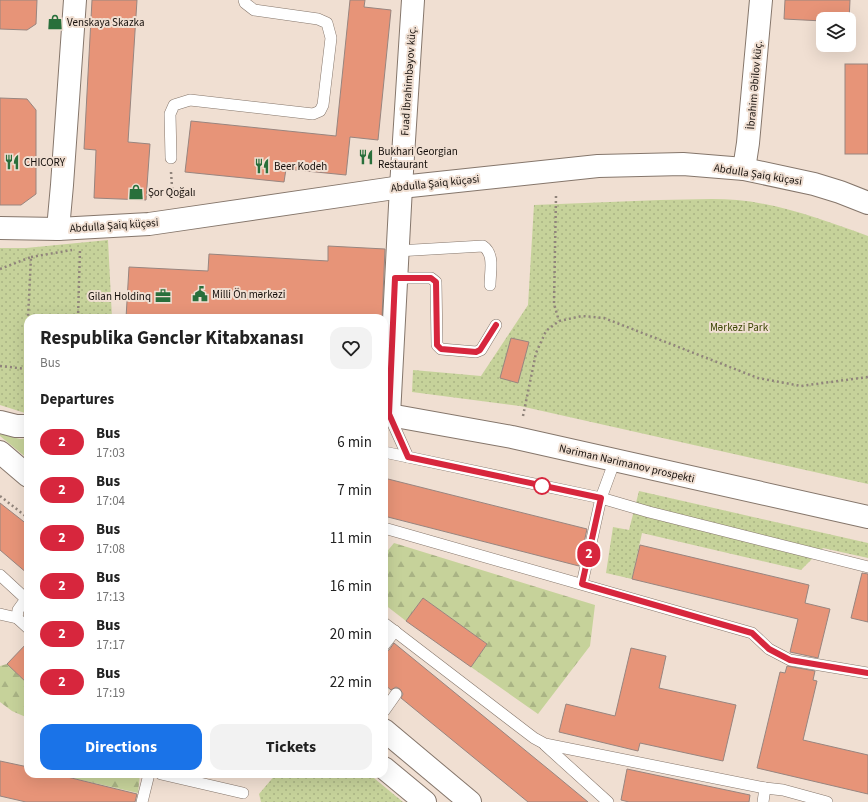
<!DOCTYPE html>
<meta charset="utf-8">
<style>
:root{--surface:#fff;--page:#f2f2f2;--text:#222;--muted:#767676;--accent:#1a73e8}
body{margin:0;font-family:"Source Sans 3",sans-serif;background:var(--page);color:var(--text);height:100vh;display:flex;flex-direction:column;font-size:15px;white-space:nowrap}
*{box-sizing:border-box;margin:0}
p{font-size:13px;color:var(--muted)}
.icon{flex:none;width:22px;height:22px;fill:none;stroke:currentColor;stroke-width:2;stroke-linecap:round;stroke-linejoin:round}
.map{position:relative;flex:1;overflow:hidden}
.side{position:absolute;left:24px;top:314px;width:364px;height:464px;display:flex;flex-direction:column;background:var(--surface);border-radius:12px;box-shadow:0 4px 16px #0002}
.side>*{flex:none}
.badge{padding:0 8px;border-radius:13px;font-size:14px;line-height:26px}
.controls{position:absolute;left:816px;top:12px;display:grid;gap:8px}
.controls a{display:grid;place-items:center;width:40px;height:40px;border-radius:8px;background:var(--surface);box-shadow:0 4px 16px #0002;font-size:20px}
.map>.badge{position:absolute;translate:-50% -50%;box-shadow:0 0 0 2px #fff}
h2{padding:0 16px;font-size:15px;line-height:36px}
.round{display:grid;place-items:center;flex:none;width:42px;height:42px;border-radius:12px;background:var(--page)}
.headline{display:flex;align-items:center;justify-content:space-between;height:68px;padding:0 16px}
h1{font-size:19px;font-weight:700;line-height:30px}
.button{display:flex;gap:8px;margin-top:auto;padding:8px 16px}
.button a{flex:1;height:46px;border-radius:12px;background:var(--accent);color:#fff;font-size:16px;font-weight:700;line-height:46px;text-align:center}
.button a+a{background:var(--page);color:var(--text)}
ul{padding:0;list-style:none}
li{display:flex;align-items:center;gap:12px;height:48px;padding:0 16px}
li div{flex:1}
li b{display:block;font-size:15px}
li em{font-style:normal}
li .badge{min-width:44px;font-weight:700;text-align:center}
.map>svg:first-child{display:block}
.grass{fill:url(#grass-tufts)}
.forest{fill:url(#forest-firs)}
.park{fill:url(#park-dots)}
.building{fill:#e79478;stroke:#98857f}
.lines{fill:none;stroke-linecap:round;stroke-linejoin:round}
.service-casing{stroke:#85766b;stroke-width:12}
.minor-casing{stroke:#85766b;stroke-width:24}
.primary-casing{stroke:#85766b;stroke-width:24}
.path{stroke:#90847b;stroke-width:2.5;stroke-dasharray:2 3;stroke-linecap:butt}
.service{stroke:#fff;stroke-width:11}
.minor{stroke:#fff;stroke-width:22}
.primary{stroke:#fff;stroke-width:22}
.line-casing{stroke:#fff;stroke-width:9}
.line{stroke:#d7263d;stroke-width:6}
.stop-dot{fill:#fff;stroke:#d7263d;stroke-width:2}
.labels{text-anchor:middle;stroke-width:4;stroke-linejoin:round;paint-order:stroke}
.poi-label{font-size:11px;fill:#16100c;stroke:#f0dfd2;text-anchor:start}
.street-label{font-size:11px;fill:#16100c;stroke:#f0dfd2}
.park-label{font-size:11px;fill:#3d4605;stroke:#f0dfd2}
</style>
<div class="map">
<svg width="868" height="802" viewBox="0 0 868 802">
<defs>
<pattern id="grass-tufts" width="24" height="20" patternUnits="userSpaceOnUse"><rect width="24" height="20" fill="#c6d29a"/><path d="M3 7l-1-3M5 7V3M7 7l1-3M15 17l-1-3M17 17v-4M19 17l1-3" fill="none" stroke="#a9b384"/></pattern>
<pattern id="forest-firs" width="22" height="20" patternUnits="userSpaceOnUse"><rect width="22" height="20" fill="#c6d29a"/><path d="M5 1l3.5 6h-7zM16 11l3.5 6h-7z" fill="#a9b384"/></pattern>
<pattern id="park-dots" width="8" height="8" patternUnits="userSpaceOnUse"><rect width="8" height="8" fill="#c6d29a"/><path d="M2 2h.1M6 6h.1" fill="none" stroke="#a9b384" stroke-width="1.8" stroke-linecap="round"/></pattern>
</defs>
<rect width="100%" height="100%" fill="#f0dfd2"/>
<path class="grass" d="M 0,434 L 20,439 L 28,438 L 28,459 L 0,436 Z"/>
<g class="forest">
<path d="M 394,543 L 595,605 L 590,646 L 538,714 L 471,667 L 487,644 L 423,598 L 406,621 L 384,604 L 384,555 Z"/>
<path d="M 7,664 L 28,684 L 28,718 L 12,711 L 0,702 L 0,666 Z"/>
<path d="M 55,774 L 140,774 L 138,793 Z"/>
</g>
<g class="park">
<path d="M 660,200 C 686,200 712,198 737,200 C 781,204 827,221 868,236 L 868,484 L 520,406 L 412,392 L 413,370 L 481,376 L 528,305 L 534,205 Z"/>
<path d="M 108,240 L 112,318 L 28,318 L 28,412 L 25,413 L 0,405 L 0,248 L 26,248 Z"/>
<path d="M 639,491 L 868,543 L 868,558 L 823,548 L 801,570 L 642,533 L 632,579 L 606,573 L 613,527 L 629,530 Z"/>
<path d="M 276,774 L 369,774 L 403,802 L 261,802 L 259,794 Z"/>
</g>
<g class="building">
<path d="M 0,0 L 37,0 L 36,24 L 27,30 L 0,29 Z"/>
<path d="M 92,0 L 137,0 L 128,142 L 150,144 L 146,200 L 94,198 L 96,150 L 84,149 Z"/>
<path d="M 350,0 L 365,0 L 364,7 L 391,10 L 378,140 L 350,137 L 346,175 L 286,169 L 284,182 L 185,172 L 191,121 L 336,136 Z"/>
<path d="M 785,0 L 850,0 L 849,21 L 849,19 L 823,19 L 823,21 L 784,19 Z"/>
<rect x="845" y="64" width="23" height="90"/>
<path d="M 0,98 L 27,99 L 36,110 L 36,194 L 21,205 L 0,205 Z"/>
<path d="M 328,246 L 385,249 L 382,318 L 126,318 L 129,267 L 208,271 L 209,254 L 328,261 Z"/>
<path d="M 511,338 L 529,342 L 518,383 L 500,378 Z"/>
<path d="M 384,478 L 587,529 L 579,566 L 384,516 Z"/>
<path d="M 0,503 L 28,525 L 28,574 L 0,550 Z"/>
<path d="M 640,545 L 809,585 L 805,603 L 830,609 L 818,658 L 790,652 L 798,619 L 632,579 Z"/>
<path d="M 862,573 L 868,574 L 868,622 L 851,618 Z"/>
<path d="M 423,598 L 487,644 L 471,667 L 406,621 Z"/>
<path d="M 28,642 L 28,684 L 7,664 Z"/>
<path d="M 394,643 L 553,773 L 588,802 L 528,802 L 401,698 L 403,694 L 400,689 L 396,687 L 391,690 L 384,684 L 384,652 L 389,650 Z"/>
<path d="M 631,648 L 666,656 L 659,688 L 736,705 L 723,761 L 640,743 L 638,751 L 559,732 L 566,704 L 615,716 Z"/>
<path d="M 787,666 L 815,671 L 813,680 L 817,681 L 803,740 L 868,755 L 868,794 L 757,768 L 780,672 L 785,673 Z"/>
<path d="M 0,761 L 28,767 L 28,774 L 55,774 L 137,794 L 135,802 L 26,802 L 0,796 Z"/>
<path d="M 627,769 L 750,795 L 749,802 L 629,802 L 621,800 Z"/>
</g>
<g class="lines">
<defs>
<g id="service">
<path d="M 171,158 L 170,114 L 174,105 L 190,100 L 313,114 L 320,111 L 323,105 L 331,38 L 327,23 L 318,19 L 254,10 L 245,3 L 244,0"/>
<path d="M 397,251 L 483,246 C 495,254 490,272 490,285"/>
<path d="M 395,278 L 431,278 L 436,282 L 437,345 L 441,349 L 476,352 L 481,350 L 496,325"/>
<path d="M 389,415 L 408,457"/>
<path d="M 384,452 L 601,498 L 649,512 L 868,567"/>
<path d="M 384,528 L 752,633 L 769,649 L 790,660 L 868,673"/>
<path d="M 0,575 L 26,599"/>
<path d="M 582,584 L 601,498 L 615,460"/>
<path d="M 0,614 L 17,618 L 28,628"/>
<path d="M 17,618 L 18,610 L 26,599 L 28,599"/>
<path d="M 384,623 L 534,738 L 545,744 L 765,788 L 783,790 L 827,802"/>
<path d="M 384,645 L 395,631"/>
<path d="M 384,711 L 396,694"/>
<path d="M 545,745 L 608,802"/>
<path d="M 161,774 L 243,793"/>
<path d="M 142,802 L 149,774"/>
<path d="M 763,802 L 765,788"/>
</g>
<g id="minor">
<path d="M 744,169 L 748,143 L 761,0"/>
<path d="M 401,187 L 413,0"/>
<path d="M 58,229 L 62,185 L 75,0"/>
</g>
<g id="primary">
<path d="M 0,228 L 58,229 L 149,224 L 401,187 L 598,166 L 683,164 L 744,169 L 814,184 L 840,192 L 868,203"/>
<path d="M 384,414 L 512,437 L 868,517"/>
<path d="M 389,415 L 401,187"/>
<path d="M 0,422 L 16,426 L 28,426"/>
<path d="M 0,452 L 28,476"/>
<path d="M 384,730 L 470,802"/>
<path d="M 384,768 L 425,802"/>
</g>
</defs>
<use href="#service" class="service-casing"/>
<use href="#minor" class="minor-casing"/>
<use href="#primary" class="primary-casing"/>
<g class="path">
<path d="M 171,172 L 173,201"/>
<path d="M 556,196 L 554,304 L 559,321"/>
<path d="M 31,257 L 72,250"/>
<path d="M 0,269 L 31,257 L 28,318"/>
<path d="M 78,318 L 80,249"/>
<path d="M 0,366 L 27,369"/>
<path d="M 27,388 L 28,330"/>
<path d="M 523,416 L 536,353 L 546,331 L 559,321 L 582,316 L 604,318 L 758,378 L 801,386 L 868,377"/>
<path d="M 0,496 L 28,518"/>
</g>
<use href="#service" class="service"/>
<use href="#minor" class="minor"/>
<use href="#primary" class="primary"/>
</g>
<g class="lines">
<defs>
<path id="line" d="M 496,325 L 480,350 L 476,352 L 441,349 L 437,345 L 436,282 L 431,278 L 395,278 L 389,414 L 408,457 L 601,498 L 582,584 L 752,633 L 769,649 L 790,660 L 868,673"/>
</defs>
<use href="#line" class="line-casing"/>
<use href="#line" class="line"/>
</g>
<defs>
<symbol id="shop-bare" viewBox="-9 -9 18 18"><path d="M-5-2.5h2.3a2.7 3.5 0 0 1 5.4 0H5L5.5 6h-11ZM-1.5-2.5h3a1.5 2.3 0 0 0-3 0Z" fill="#296f3b" stroke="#f0dfd2" stroke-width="2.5" paint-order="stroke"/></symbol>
<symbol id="restaurant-bare" viewBox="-9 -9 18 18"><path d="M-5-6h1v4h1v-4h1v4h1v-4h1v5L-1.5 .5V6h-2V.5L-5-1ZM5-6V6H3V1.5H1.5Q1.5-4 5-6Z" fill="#296f3b" stroke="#f0dfd2" stroke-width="2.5" paint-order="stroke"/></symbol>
<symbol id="civic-bare" viewBox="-9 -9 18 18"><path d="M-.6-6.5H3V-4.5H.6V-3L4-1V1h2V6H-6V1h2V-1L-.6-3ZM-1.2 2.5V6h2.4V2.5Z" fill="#296f3b" stroke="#f0dfd2" stroke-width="2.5" paint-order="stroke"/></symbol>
<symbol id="office-bare" viewBox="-9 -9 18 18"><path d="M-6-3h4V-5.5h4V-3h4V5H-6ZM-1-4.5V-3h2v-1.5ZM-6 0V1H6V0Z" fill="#296f3b" stroke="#f0dfd2" stroke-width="2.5" paint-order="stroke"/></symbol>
</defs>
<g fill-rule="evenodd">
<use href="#shop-bare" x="44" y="11" width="22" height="22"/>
<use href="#restaurant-bare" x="355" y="146" width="22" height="22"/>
<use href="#restaurant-bare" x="1" y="151" width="22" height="22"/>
<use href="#restaurant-bare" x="251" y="155" width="22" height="22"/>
<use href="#shop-bare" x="125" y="181" width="22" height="22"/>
<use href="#civic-bare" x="189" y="283" width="22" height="22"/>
<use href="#office-bare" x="152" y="285" width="22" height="22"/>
</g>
<circle class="stop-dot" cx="542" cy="486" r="8"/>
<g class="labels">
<g class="poi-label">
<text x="67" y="26">Venskaya Skazka</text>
<text x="378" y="155">Bukhari Georgian<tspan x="378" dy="13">Restaurant</tspan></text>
<text x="24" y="166">CHICORY</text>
<text x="274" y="170">Beer Kodeh</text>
<text x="148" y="196">Şor Qoğalı</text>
<text x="212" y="298">Milli Ön mərkəzi</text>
<text x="151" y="300" text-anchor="end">Gilan Holdinq</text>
</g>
<g class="street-label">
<text transform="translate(408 81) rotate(-86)" y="4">Fuad İbrahimbəyov küç.</text>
<text transform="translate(754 85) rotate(-85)" y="4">İbrahim Əbilov küç.</text>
<text transform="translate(758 174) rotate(9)" y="4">Abdulla Şaiq küçəsi</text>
<text transform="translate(435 183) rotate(-6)" y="4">Abdulla Şaiq küçəsi</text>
<text transform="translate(114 225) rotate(-4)" y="4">Abdulla Şaiq küçəsi</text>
<text transform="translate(627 463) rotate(13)" y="4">Nəriman Nərimanov prospekti</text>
</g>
<g class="park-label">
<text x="739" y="331">Mərkəzi Park</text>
</g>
</g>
</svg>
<div class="controls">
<a><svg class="icon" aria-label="layers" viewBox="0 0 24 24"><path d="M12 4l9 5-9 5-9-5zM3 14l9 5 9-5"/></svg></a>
</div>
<b class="badge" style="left:589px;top:554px;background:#d7263d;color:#fff">2</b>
<section class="side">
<div class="headline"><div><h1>Respublika Gənclər Kitabxanası</h1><p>Bus</p></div><a class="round"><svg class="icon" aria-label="heart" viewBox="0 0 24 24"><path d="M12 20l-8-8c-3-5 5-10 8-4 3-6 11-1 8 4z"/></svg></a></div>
<h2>Departures</h2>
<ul>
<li><span class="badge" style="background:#d7263d;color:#fff">2</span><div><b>Bus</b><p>17:03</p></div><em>6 min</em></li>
<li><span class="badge" style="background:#d7263d;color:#fff">2</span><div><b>Bus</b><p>17:04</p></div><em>7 min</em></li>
<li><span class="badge" style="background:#d7263d;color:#fff">2</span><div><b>Bus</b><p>17:08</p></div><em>11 min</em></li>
<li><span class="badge" style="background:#d7263d;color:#fff">2</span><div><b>Bus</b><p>17:13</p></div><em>16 min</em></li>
<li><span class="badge" style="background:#d7263d;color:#fff">2</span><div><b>Bus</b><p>17:17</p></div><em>20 min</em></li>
<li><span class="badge" style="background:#d7263d;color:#fff">2</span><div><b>Bus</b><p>17:19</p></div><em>22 min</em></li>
</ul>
<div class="button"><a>Directions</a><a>Tickets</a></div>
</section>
</div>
